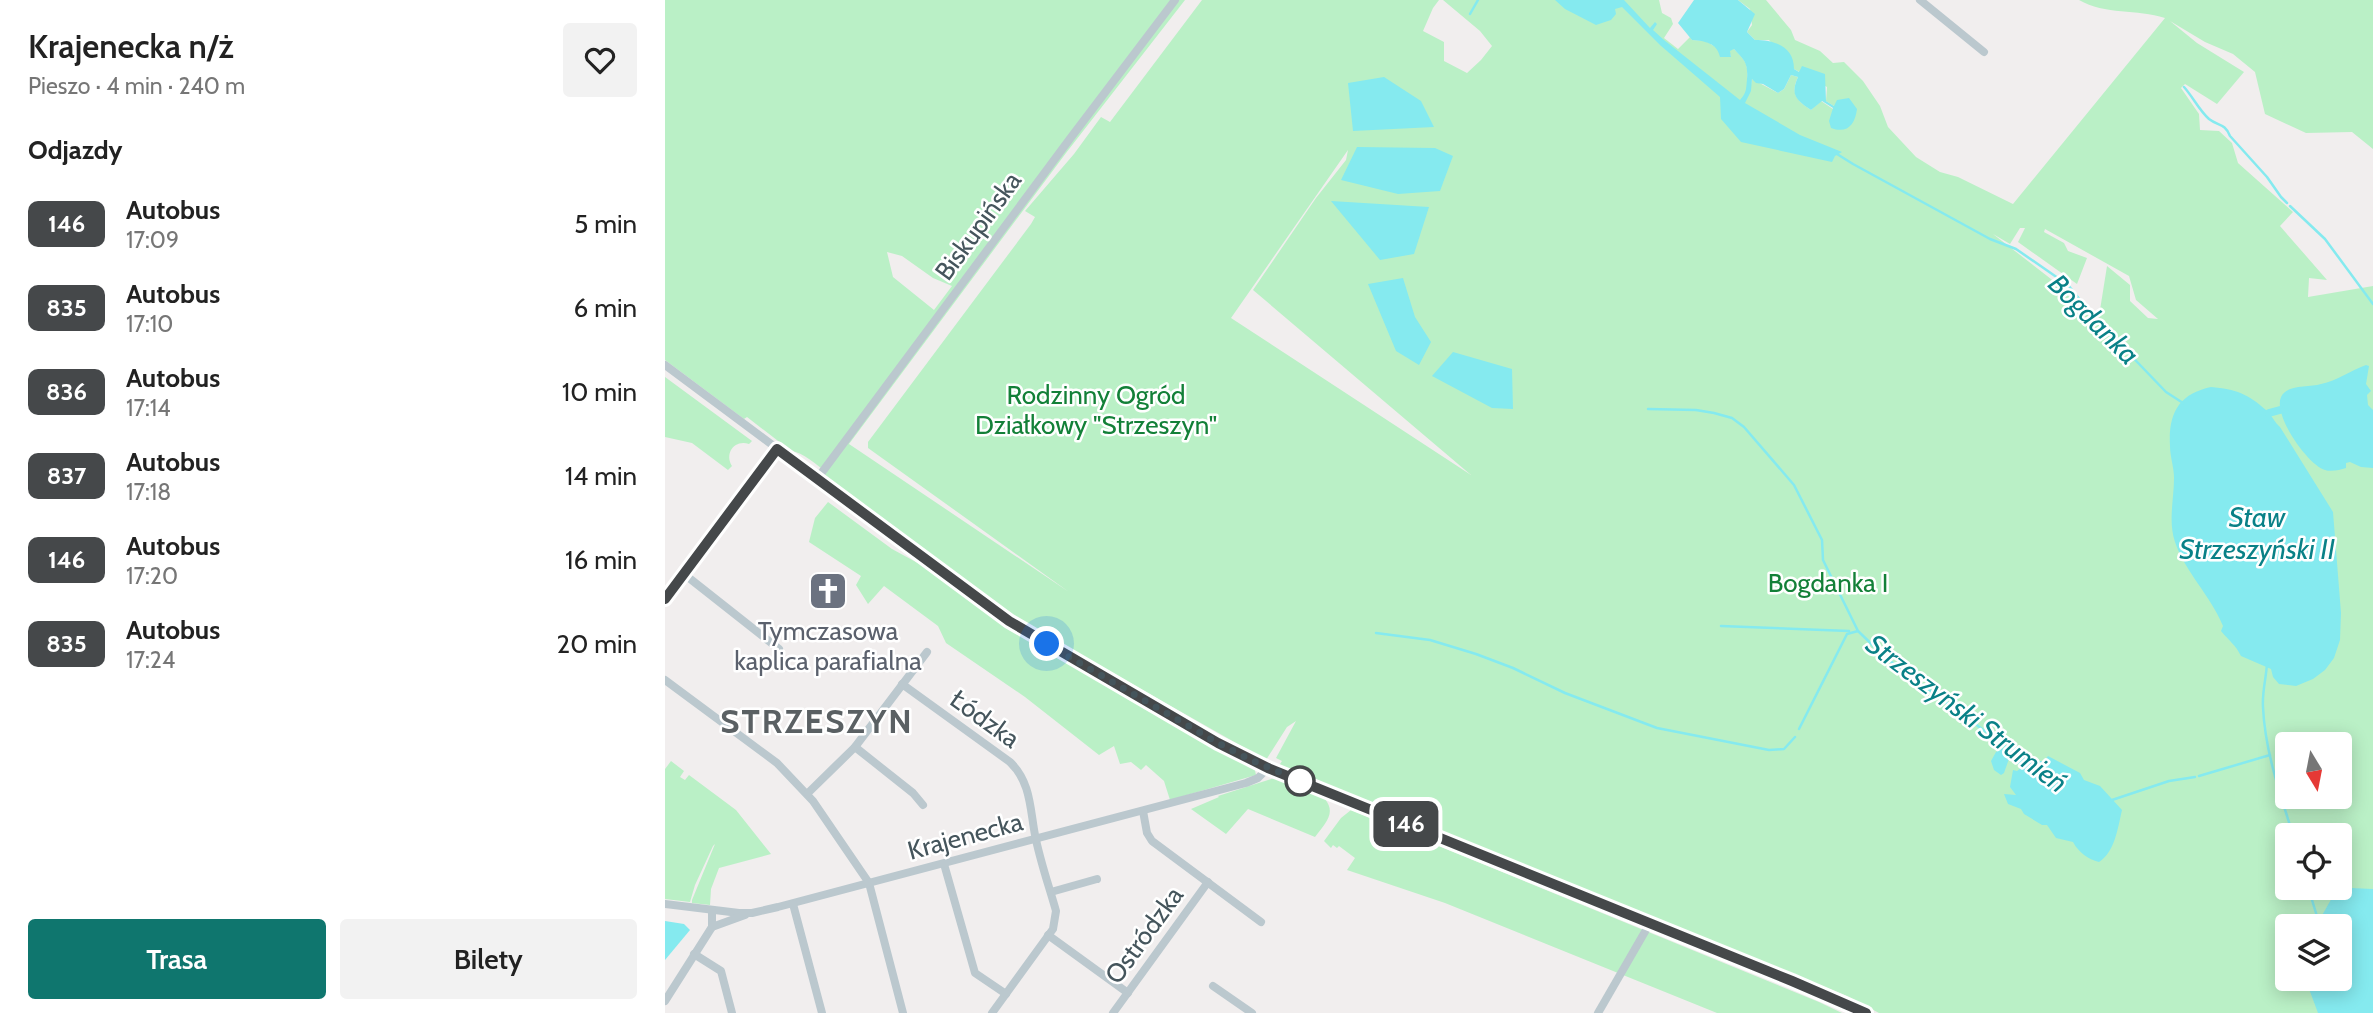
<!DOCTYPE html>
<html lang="pl">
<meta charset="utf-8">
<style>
:root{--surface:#fff;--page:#f2f2f2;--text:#222;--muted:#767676;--accent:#0f766e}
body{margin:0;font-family:Cabin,sans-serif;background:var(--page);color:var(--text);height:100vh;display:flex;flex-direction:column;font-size:26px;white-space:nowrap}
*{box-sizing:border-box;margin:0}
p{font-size:23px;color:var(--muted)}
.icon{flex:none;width:38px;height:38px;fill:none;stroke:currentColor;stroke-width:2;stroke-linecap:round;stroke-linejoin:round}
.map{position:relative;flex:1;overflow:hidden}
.details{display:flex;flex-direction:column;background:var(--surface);width:665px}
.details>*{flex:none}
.badge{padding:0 14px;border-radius:10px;font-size:24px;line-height:46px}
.needle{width:46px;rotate:170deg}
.controls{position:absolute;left:1610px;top:732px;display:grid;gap:14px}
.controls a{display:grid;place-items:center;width:77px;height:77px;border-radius:7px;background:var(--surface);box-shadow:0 4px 18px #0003;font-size:35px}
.you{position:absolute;width:35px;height:35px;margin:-18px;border:5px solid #fff;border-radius:50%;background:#1a73e8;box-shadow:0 0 0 10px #1a73e833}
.map>.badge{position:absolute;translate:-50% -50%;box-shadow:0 0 0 4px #fff}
h2{padding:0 28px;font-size:26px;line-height:63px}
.round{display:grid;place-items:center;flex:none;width:74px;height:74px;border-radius:7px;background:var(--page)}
.overview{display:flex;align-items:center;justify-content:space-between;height:119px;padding:0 28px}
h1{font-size:33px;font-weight:600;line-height:52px}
.cta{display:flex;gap:14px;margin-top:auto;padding:14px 28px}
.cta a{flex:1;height:80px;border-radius:7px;background:var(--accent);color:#fff;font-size:28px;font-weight:600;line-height:80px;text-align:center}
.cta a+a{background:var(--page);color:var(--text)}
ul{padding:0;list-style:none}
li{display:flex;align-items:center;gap:21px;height:84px;padding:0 28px}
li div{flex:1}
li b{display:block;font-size:26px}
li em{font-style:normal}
li .badge{min-width:77px;font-weight:700;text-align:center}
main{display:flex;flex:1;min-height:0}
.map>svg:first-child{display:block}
.green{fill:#baf0c6;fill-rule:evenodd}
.water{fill:#85eaef}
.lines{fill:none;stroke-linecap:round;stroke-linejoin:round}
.stream{stroke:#85eaef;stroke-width:2.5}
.canal{stroke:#85eaef;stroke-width:8}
.minor{stroke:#bbc8ce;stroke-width:8}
.line-casing{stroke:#fff;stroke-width:16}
.line{stroke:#45484a;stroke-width:10}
.walk{stroke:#45555c;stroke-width:7;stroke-dasharray:0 12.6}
.stop-dot{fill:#fff;stroke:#45484a;stroke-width:3.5}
.labels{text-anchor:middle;stroke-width:5;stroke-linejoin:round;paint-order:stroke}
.street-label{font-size:26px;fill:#45555c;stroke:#fff}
.park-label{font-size:26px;fill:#138038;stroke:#fff}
.worship-label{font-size:26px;fill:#5b616d;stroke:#fff}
.water-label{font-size:28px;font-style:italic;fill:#098187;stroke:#fff}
.district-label{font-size:33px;font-weight:bold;letter-spacing:2px;fill:#5a6063;stroke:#fff}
</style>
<main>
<section class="details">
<div class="overview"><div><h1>Krajenecka n/ż</h1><p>Pieszo · 4 min · 240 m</p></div><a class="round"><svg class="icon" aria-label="heart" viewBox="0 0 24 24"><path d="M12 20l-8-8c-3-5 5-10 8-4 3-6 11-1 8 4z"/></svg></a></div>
<h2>Odjazdy</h2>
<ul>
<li><span class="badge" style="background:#45484a;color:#fff">146</span><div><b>Autobus</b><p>17:09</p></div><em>5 min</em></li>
<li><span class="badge" style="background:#45484a;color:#fff">835</span><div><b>Autobus</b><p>17:10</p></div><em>6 min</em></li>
<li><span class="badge" style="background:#45484a;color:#fff">836</span><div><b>Autobus</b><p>17:14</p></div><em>10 min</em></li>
<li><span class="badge" style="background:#45484a;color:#fff">837</span><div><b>Autobus</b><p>17:18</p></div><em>14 min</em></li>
<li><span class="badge" style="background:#45484a;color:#fff">146</span><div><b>Autobus</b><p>17:20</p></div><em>16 min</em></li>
<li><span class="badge" style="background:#45484a;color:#fff">835</span><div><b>Autobus</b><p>17:24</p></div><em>20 min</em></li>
</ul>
<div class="cta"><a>Trasa</a><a>Bilety</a></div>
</section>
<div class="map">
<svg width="1708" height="1013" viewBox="0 0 1708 1013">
<rect width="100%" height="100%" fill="#f1eeee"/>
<g class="green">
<path d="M 0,0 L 520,0 L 401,153 L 184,444 L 404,592 L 203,448 L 203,442 L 366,224 L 370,217 L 360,211 L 409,154 L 436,117 L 445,122 L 537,0 L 774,0 L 768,8 L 758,31 L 779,42 L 779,61 L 802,73 L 816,60 L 827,46 L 815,31 L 778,0 L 994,0 L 997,13 L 1006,18 L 1008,24 L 999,38 L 1013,49 L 1025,37 L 1027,40 L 1041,41 L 1066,57 L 1064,50 L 1069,49 C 1081,62 1083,62 1082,79 C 1082,87 1083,90 1079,96 L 1085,91 L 1087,79 L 1113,93 L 1119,89 L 1126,75 L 1133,77 C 1125,94 1132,101 1146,110 L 1156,101 L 1168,109 L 1164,122 L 1169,106 L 1161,101 L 1162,87 L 1129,69 L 1104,40 L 1090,40 L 1082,32 L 1087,25 L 1085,9 L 1073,0 L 1101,0 L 1126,30 L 1130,40 L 1155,51 L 1168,63 L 1179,62 L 1198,81 L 1215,106 L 1223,127 L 1251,157 L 1275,172 L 1293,177 L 1348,204 L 1500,18 C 1472,9 1440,15 1414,0 L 1708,0 L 1708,149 L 1687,132 L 1641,133 L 1600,114 L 1590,72 L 1568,54 L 1540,42 L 1505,21 L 1532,43 L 1579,72 L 1552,104 L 1520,84 L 1516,88 L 1534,114 L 1535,130 L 1554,131 L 1567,143 L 1573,163 L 1628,212 L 1615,226 L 1662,280 L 1644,278 L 1643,297 L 1708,286 L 1708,1013 L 1214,1013 L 1182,996 L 613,767 L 617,761 L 611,758 L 631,721 L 622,727 L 601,760 L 331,607 L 158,477 L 162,472 C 151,465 138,452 126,451 L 82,417 L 79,419 L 0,360 ZM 683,150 L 681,160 L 651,198 L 588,290 L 806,475 L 566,318 ZM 1355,228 L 1360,228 L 1353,242 L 1412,284 L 1422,258 L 1403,251 L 1399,243 L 1379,232 L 1380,229 L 1464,276 L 1471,300 L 1493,319 L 1483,318 L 1465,301 L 1465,285 L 1442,266 L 1435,310 L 1427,319 L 1386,279 L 1328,234 L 1345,244 ZM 222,252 L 237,256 L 268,278 L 287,286 L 269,310 L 228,277 ZM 1622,744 L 1675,744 L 1675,796 L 1622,796 ZM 1622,835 L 1675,835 L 1675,887 L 1622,887 ZM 1622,926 L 1675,926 L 1675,978 L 1622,978 Z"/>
<path d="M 0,377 L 87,441 L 84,444 C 70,439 59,453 67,466 L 63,470 L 27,443 L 0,437 Z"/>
<path d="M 163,502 L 227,549 L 275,575 L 346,627 L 589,766 L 591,775 L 505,800 L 499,781 L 481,765 L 476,770 L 466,762 L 455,764 L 449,746 L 434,755 L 360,697 L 281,643 L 273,626 L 219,586 L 203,604 L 191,585 L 196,576 L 144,542 L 150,518 Z"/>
<path d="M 6,761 L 19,771 L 15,777 L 20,780 L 24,775 L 71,810 L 106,854 L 54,868 L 46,889 L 45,905 L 27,903 L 27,900 L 50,844 L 48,846 L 30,885 L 25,902 L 0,899 L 0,769 Z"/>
<path d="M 609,778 L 660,799 C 672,814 659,824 650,837 L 583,809 L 561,834 L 526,809 L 554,797 L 553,796 Z"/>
<path d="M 686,810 L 1154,1002 L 1177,1013 L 1052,1013 L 780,903 L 682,870 L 690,858 L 674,846 L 672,848 L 668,845 L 666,848 L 659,841 L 676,818 Z"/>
</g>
<g class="water">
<path d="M 890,0 L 959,0 L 985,28 L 990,22 L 992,24 L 988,30 L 999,40 L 1075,100 C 1082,92 1081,89 1082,79 C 1083,63 1080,61 1069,49 L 1065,51 L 1066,57 L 1055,57 C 1052,43 1040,41 1027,40 L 1013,23 L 1029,0 L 1073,0 L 1090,14 L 1082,32 L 1090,40 C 1109,40 1129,46 1129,69 L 1134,72 L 1137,66 L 1160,74 L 1161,101 L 1169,106 L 1172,100 L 1184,98 L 1192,109 C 1190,125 1182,134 1166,128 L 1164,121 L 1168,108 L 1157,101 L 1146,110 C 1131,100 1125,95 1133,77 L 1126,75 L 1119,89 L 1113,93 L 1098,84 L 1091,83 L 1087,79 L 1086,91 L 1080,103 L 1135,135 L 1177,152 L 1170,156 L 1167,162 L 1076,142 L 1056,119 L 1055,97 L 995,45 L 957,7 L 950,9 L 951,14 L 946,20 L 931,25 L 900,9 Z"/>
<path d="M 719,77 L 756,101 L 769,127 L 688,131 L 683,83 Z"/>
<path d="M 692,147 L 770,148 L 788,156 L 775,191 L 733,194 L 676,180 Z"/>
<path d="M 666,201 L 764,207 L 749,254 L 715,260 Z"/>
<path d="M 738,278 L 750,317 L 766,342 L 754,365 L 731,351 L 703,284 Z"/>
<path d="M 788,352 L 847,369 L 848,409 L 827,408 L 767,376 Z"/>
<path d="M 1701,365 L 1704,366 L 1701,384 L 1706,391 L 1702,395 L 1703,405 L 1708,410 L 1708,468 L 1696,467 L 1685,462 L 1681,463 L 1681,468 C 1675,470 1666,472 1660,470 C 1643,466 1600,406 1620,392 C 1628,385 1646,387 1656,384 C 1672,381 1686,370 1701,365 Z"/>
<path d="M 1546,387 C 1571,389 1583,394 1601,410 C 1607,415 1609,422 1615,427 L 1668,512 L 1676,613 L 1675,640 L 1669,658 L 1660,670 L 1648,679 L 1631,686 L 1614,684 L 1608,677 L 1606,669 L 1576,656 C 1570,644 1565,642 1556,631 L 1558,626 C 1546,596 1520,572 1510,542 C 1503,521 1509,499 1509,478 C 1509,467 1505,457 1505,446 C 1503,413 1514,394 1546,387 Z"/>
<path d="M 1345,744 L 1353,747 L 1364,757 L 1371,761 L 1379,761 L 1383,756 L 1415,773 L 1419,780 L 1435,786 L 1457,810 C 1453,827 1450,852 1434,862 C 1423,859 1414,853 1408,842 L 1391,838 L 1382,825 L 1377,825 L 1359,814 L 1356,809 L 1343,804 L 1339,794 L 1351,795 L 1345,787 L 1348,770 L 1352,771 L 1356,768 L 1348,756 L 1345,756 L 1339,773 L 1336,775 L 1329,770 L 1326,761 L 1331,752 Z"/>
<path d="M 1686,888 L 1708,889 L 1708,1013 L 1653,1013 L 1640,978 L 1675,978 L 1675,926 L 1651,926 L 1668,896 Z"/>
<path d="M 0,921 L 19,924 L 25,930 L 0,960 Z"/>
</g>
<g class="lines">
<g class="stream">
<path d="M 805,14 L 813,0"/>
<path d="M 1519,87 C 1528,97 1534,110 1544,119 C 1553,126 1560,123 1565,136 L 1602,177 L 1616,197 L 1622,203"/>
<path d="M 1172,154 L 1188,164 L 1325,239 L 1351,249 L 1403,285 L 1428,316 L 1501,392 L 1518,403"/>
<path d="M 1625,206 L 1660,239 L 1708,304"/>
<path d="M 983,409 L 1031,410 L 1049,413 L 1067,418 L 1079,427 L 1129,485 L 1157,540 L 1158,560 L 1193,631 L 1221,658 L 1340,746"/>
<path d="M 1056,626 L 1184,631"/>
<path d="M 711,633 L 765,640 L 811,654 L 848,668 L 900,693 L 992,728 L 1104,750 L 1119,749 L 1130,737"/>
<path d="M 1602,664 C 1601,679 1597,692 1598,707 C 1600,752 1615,793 1628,835"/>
<path d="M 1134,729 L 1182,634 L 1193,631"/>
<path d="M 1534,776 L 1605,755"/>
<path d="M 1447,800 L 1504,781 L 1530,777"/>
<path d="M 1643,887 L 1655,926"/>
</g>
<path class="canal" d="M 1604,413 L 1615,410"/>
<g class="minor">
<path d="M 1255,0 L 1319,52"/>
<path d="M 0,365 L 344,621 L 553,743 L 603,768 L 1127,981 L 1201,1013"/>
<path d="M 152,479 L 404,140 L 510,0"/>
<path d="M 19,574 L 114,649"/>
<path d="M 0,599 L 112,449"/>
<path d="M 0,680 L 112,763 L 148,801 L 204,883 L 238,1013"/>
<path d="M 237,684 L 345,762 C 366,782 365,809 370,835 C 375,861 384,886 391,911 L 388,929 L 327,1013"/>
<path d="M 190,747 L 248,793 L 258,805"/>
<path d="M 143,793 L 190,747 L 262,652"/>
<path d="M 478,811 L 482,833 L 487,841 L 596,922"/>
<path d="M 279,864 L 310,973 L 341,994"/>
<path d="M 386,892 L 432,879"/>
<path d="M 0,904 L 74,913 L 87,913 L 113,907 L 581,783 L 593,778 L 603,768"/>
<path d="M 128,904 L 157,1013"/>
<path d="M 47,927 L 80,915"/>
<path d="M 383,935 L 463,993"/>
<path d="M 29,954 L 56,971 L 67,1013"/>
<path d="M 548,986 L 587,1013"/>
<path d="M 0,1001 L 47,927 L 47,910"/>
<path d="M 448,1013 L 543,882"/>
<path d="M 933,1013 L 985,923"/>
</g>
</g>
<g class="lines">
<defs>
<path id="line" d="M 0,599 L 112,449 L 344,621 L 553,743 L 603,768 L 1127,981 L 1201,1013"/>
</defs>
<use href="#line" class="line-casing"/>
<use href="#line" class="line"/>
<path class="walk" d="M 382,644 L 553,743 L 586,760 L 635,781"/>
</g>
<defs>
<symbol id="church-square" viewBox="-11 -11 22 22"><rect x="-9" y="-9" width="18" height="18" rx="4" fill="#6b7280" stroke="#fff"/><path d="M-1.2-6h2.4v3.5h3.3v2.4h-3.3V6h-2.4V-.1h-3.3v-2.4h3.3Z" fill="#fff"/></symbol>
</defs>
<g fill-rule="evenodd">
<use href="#church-square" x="141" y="569" width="44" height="44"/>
</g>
<circle class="stop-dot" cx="635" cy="781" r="14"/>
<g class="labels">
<g class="street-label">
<text transform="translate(313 226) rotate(-54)" y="9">Biskupińska</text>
<text transform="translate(320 719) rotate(36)" y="9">Łódzka</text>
<text transform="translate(300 836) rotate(-15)" y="9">Krajenecka</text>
<text transform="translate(479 935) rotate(-54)" y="9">Ostródzka</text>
</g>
<g class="park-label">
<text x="431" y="404">Rodzinny Ogród<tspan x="431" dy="30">Działkowy "Strzeszyn"</tspan></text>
<text x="1163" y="592">Bogdanka I</text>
</g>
<g class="worship-label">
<text x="163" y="640">Tymczasowa<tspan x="163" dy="30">kaplica parafialna</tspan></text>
</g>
<g class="water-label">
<text transform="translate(1429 319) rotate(45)" y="10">Bogdanka</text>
<text x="1592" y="527">Staw<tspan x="1592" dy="32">Strzeszyński II</tspan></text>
<text transform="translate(1302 713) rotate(37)" y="10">Strzeszyński Strumień</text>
</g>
<g class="district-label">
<text x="152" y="733">STRZESZYN</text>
</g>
</g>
</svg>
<div class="controls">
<a><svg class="needle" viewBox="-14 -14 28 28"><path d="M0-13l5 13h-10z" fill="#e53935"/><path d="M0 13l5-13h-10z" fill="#767676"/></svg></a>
<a><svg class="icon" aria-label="locate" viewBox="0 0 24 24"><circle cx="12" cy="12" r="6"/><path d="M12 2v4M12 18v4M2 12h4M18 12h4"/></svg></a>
<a><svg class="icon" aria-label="layers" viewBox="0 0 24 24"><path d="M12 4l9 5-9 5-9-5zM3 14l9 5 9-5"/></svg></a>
</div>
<div class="you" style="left:382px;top:644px"></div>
<b class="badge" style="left:741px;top:824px;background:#45484a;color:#fff">146</b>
</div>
</main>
